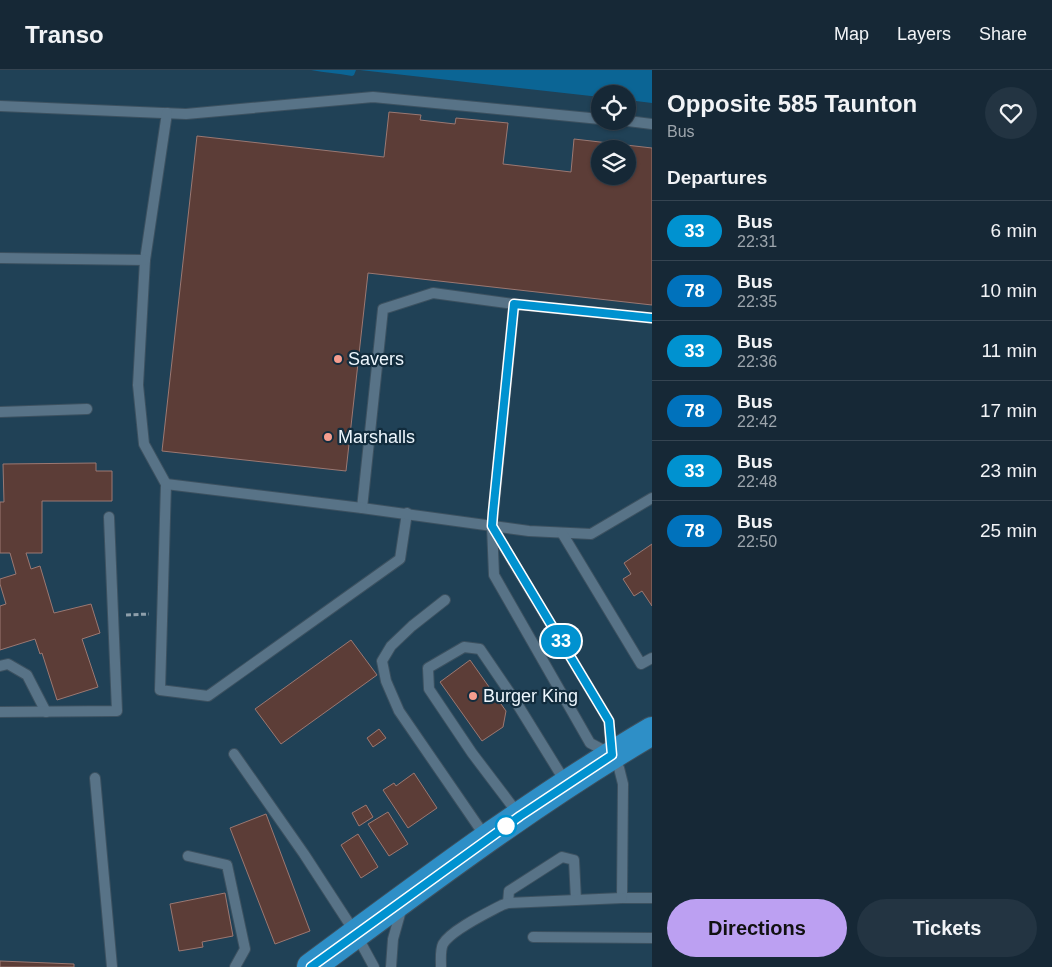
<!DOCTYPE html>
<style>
:root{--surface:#162836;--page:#233442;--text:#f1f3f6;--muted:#9ea6ad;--line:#354451;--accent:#bca0f2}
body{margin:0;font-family:Helvetica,sans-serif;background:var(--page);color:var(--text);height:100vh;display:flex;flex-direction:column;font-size:19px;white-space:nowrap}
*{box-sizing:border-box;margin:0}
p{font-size:16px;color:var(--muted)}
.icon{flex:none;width:28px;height:28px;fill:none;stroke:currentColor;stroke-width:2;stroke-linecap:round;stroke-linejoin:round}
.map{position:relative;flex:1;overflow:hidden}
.details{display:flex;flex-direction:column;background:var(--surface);width:400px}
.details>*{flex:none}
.badge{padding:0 10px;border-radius:16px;font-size:18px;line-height:32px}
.controls{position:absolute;left:591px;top:15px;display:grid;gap:10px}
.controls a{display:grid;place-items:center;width:45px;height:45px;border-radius:50%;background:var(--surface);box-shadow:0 1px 4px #0004,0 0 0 1px var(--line);font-size:25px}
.map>.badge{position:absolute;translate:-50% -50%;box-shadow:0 0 0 2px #fff}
h2{padding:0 15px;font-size:19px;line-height:45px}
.round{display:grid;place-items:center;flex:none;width:52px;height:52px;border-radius:26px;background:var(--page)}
.headline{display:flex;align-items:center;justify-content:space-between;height:85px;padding:0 15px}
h1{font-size:24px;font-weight:700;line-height:38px}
.button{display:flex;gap:10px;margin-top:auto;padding:10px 15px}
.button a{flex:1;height:58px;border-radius:30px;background:var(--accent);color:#111;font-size:20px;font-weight:700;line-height:58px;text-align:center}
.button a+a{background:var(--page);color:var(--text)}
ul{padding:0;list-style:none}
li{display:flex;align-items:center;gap:15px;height:60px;padding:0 15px;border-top:1px solid var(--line)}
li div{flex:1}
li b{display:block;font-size:19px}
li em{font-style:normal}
li .badge{min-width:55px;font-weight:700;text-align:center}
header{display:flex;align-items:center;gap:30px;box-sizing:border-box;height:70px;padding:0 25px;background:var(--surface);border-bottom:1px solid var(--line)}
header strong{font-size:24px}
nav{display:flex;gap:28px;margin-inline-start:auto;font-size:18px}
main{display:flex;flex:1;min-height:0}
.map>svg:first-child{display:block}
.built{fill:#204156;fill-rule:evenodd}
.forest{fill:#0b6595}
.building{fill:#5c3d37;stroke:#9b7872;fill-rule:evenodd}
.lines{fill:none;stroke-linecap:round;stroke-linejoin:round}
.service-casing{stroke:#3c5160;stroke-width:12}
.trunk-casing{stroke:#3c5160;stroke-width:30}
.path{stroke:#8e9fab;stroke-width:3;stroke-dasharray:5 2.5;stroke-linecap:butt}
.service{stroke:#587387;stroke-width:10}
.trunk{stroke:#2e8fc7;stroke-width:28}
.line-casing{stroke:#fff;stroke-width:11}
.line{stroke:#0092d0;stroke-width:8}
.poi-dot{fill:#f59d8e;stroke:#122c3d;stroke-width:2}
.stop-dot{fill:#fff;stroke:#0092d0;stroke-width:2.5}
.labels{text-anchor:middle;stroke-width:4.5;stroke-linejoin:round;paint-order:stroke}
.poi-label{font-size:18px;fill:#edf6fd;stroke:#122c3d;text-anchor:start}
</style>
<header>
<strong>Transo</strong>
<nav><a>Map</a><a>Layers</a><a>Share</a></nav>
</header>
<main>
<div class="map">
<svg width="652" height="897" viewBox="0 0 652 897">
<rect width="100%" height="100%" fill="#1d3648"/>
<path class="built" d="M 0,0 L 463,0 L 652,16 L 652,897 L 0,897 ZM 600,24 L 628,24 L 628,51 L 600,51 ZM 600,79 L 628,79 L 628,106 L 600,106 Z"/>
<g class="forest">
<path d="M 311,0 L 356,0 L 354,5 L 352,6 C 338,3 325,3 311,0 Z"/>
<path d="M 360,0 L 652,0 L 652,33 L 628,30 L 628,24 L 600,24 L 600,27 Z"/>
</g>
<g class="building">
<path d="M 389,42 L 421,45 L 420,50 L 455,54 L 456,48 L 508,53 L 503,94 L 571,102 L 574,69 L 652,78 L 652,235 L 368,203 L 346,401 L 162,381 L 197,66 L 384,87 ZM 600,79 L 628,79 L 628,106 L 600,106 Z"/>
<path d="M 96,393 L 96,401 L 112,401 L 112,431 L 42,431 L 42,483 L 26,483 L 31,499 L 40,496 L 54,543 L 91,534 L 100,563 L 82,569 L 98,617 L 57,630 L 42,583 L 40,584 L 35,569 L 0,580 L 0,536 L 6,534 L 0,514 L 0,509 L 16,504 L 10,483 L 0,483 L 0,432 L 4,432 L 3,394 Z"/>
<path d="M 652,474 L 652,536 L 642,521 L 634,526 L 623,509 L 631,504 L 624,493 Z"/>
<path d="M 351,570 L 377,605 L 281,674 L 255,639 Z"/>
<path d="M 470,590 L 506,641 L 503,657 L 482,671 L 440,612 Z"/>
<path d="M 379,659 L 386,668 L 373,677 L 367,668 Z"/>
<path d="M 414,703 L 437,738 L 408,758 L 383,720 L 394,713 L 396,716 Z"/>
<path d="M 366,735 L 373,747 L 359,756 L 352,743 Z"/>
<path d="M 388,742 L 408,774 L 389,786 L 368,754 Z"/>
<path d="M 266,744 L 310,861 L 275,874 L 230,758 Z"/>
<path d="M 358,764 L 378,797 L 361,808 L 341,775 Z"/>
<path d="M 225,823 L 233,866 L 202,872 L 203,877 L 179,881 L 170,834 Z"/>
<path d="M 0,891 L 74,894 L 74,897 L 0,897 Z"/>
</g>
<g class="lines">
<defs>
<g id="service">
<path d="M 0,36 L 186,44 L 373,27 L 600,49"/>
<path d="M 167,43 L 145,190 L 138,315 L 144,374 L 166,414 L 160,620 L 208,626 L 400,489 L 407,443"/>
<path d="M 628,51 L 652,54"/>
<path d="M 0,188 L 145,190"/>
<path d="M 514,234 L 492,456 L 494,505 L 590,673 L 611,684"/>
<path d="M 652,248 L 514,234 L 433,223 L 383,239 L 362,438 L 529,461 L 591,464 L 652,428"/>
<path d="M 0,342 L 87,339"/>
<path d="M 166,414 L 362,438"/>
<path d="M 492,457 L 609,651 L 611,685 L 619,698 L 623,714 L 622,828 L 652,828"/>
<path d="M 562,463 L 641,594 L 652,588"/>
<path d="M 445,530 L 412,556 L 391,576 L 382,591 L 386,611 L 399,641 L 487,769"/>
<path d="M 0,596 L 8,594 L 27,605 L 46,642"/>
<path d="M 0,642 L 117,641 L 109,447"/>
<path d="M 234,684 L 304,784 L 356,864 L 374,897"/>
<path d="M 95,708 L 112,897"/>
<path d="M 519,745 L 472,683 L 429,619 L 428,598 L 464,577 L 480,579 L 516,632 L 566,713"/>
<path d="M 188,786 L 227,795 L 245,879 L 235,897"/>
<path d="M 508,833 L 509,821 L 562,787 L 574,790 L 576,830"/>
<path d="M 533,867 L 652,868"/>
<path d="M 391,897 L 393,869 L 402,837"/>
<path d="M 441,897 C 441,890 440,880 443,874 C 451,860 487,843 502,835 L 508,833 L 622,828"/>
</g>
<path id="trunk" d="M 311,897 C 422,815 533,731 652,661"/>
</defs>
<use href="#service" class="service-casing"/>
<use href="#trunk" class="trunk-casing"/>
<path class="path" d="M 126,545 L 149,544"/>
<use href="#service" class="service"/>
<use href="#trunk" class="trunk"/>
</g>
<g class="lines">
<defs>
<path id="line" d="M 311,897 L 520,746 L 612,685 L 609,651 L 492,456 L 493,443 L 514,234 L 652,248"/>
</defs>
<use href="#line" class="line-casing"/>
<use href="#line" class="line"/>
</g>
<g class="poi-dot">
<circle cx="338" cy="289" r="5"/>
<circle cx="328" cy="367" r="5"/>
<circle cx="473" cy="626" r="5"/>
</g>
<circle class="stop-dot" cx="506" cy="756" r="10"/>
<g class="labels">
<g class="poi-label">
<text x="348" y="295">Savers</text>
<text x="338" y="373">Marshalls</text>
<text x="483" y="632">Burger King</text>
</g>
</g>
</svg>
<div class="controls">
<a><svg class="icon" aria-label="locate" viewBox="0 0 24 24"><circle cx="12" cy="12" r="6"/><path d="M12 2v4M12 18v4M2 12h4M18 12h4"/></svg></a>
<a><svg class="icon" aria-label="layers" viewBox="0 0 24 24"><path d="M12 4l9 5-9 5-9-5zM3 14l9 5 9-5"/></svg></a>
</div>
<b class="badge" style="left:561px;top:571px;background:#0092d0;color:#fff">33</b>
</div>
<section class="details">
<div class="headline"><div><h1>Opposite 585 Taunton</h1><p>Bus</p></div><a class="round"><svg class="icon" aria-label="heart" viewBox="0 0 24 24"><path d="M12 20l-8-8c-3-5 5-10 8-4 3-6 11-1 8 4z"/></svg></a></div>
<h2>Departures</h2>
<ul>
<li><span class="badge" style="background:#0092d0;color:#fff">33</span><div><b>Bus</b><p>22:31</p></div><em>6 min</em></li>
<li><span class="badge" style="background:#0072bc;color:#fff">78</span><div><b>Bus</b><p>22:35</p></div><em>10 min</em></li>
<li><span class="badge" style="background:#0092d0;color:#fff">33</span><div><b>Bus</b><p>22:36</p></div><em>11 min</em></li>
<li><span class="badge" style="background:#0072bc;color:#fff">78</span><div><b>Bus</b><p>22:42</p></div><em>17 min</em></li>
<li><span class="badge" style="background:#0092d0;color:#fff">33</span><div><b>Bus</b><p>22:48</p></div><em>23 min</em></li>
<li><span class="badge" style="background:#0072bc;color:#fff">78</span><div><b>Bus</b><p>22:50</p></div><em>25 min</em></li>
</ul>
<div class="button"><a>Directions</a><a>Tickets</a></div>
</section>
</main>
